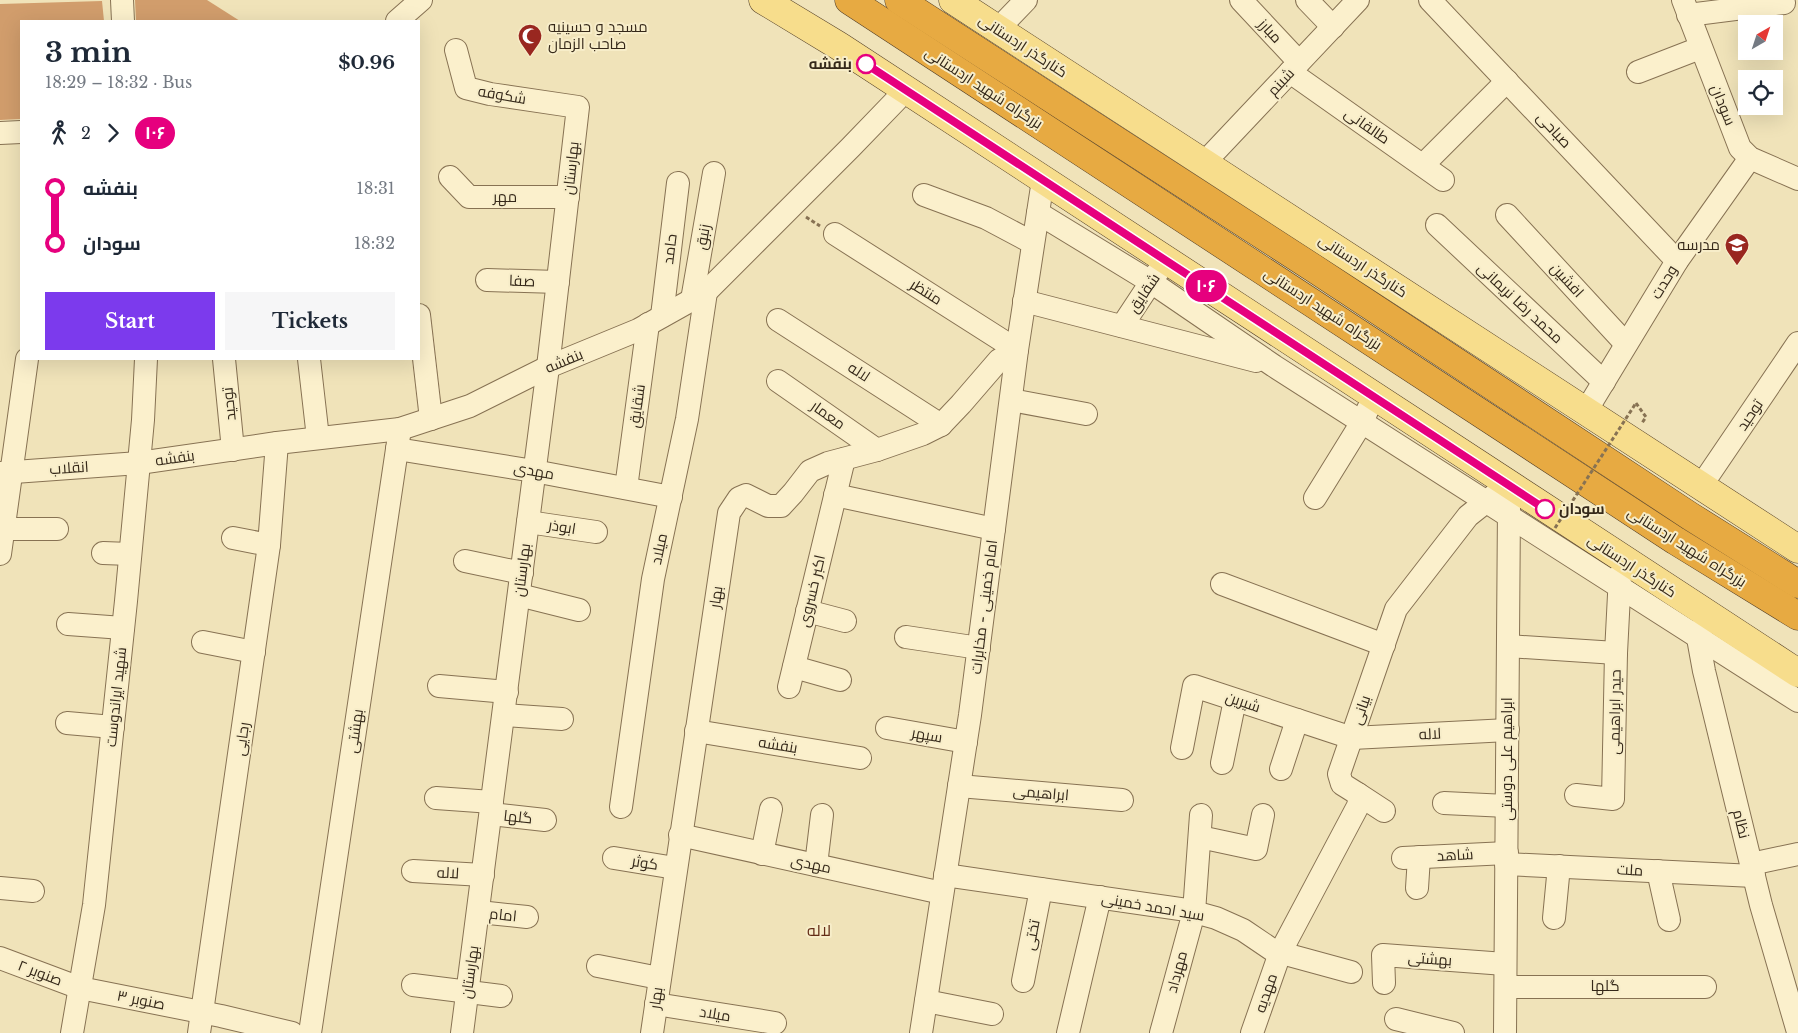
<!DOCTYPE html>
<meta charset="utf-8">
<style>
:root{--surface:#fff;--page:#f6f6f7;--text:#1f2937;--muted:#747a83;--accent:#7c3aed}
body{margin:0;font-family:"Libre Baskerville",Cairo,serif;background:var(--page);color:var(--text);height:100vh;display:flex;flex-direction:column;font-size:19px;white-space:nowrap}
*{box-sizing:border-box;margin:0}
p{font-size:16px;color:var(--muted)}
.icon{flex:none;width:28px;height:28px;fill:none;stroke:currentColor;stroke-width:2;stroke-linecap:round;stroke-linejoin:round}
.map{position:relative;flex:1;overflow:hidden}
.sheet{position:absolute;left:20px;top:20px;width:400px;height:340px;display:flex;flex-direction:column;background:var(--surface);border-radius:0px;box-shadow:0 5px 20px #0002}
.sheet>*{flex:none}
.badge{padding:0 10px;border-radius:16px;font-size:18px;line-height:32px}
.needle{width:32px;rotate:39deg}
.controls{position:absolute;left:1738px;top:15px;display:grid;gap:10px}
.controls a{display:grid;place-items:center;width:45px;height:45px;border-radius:0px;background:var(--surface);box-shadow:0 5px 20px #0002;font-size:25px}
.map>.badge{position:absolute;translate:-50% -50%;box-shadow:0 0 0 2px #fff}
.legs{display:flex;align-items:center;gap:8px;height:55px;padding:0 25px;font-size:16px}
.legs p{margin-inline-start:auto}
.overview{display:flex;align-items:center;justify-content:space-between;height:85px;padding:0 25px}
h1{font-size:28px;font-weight:700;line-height:38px}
.primary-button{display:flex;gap:10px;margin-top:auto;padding:10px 25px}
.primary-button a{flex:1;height:58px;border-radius:0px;background:var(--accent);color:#fff;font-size:20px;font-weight:700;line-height:58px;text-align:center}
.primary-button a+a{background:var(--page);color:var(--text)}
ul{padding:0 25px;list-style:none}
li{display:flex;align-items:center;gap:18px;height:55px;font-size:19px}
li i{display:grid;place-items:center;width:8px;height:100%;margin:0 6px;background:currentColor}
li i::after{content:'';width:12px;height:12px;margin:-6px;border:4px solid;border-radius:50%;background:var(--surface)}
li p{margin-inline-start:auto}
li:first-child i{background:linear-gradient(#0000 50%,currentColor 0)}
li:last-child i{background:linear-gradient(currentColor 50%,#0000 0)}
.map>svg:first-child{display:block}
.building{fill:#d19d6c}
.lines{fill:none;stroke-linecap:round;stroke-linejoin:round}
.minor-casing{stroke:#877253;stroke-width:24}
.major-casing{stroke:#533f28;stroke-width:29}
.highway-casing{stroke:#533f28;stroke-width:29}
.path{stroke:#877253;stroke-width:3;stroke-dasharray:4 2.5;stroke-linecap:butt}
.minor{stroke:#fbf0cc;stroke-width:22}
.major{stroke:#f7dd8c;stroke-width:28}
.highway{stroke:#e7aa42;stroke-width:28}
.path-bridge{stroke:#877253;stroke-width:3;stroke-dasharray:4 2.5;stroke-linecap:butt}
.line-1-casing{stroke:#fff;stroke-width:11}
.line-1{stroke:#e6007e;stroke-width:8}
.stop-1-dot{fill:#fff;stroke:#e6007e;stroke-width:2.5}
.labels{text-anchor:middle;stroke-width:4;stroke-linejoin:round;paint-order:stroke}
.poi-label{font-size:15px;fill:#352819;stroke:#f7edc9;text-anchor:start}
.street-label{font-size:15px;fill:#352819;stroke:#f7edc9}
.stop-label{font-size:15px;font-weight:bold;fill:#352819;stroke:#f7edc9;text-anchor:end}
.neighbourhood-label{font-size:16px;fill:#632c16;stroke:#f7edc9}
</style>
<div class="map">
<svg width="1798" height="1033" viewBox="0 0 1798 1033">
<rect width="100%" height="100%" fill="#f0e3b9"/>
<g class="building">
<path d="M 135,0 L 207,0 L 240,21 L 136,21 Z"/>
<path d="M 102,1 L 104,21 L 21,21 L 21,119 L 0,120 L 0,4 Z"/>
</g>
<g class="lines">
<defs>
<g id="minor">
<path d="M 122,0 L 123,21"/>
<path d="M 1241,0 L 1299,62"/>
<path d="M 1307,0 L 1333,27"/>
<path d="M 1430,0 L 1677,261"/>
<path d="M 1683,0 L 1740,148 L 1750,158 L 1798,179"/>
<path d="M 1688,15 L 1784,3"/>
<path d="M 397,21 L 421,0"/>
<path d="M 998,29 L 1026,0"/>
<path d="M 456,50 L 466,88 L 490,94 L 578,107 L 548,367 L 462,1033"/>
<path d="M 1290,72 L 1443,180"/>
<path d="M 1638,72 L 1700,48"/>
<path d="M 0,133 L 21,132"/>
<path d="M 1204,163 L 1358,0"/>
<path d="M 1423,165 L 1507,81"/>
<path d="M 450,177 L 469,197 L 568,197"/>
<path d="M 924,195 L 986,218 L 1033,243"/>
<path d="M 1038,213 L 1151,282 L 1274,366 L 1798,701"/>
<path d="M 1507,215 L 1626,344"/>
<path d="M 1437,225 L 1604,382"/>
<path d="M 487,280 L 558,282"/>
<path d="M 692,300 L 714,173"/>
<path d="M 1024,301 L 1256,361"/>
<path d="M 419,315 L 431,419"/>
<path d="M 662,316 L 678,183"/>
<path d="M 778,320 L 941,425"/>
<path d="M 1122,326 L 1159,270"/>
<path d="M 224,359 L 233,450"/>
<path d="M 309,359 L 318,438"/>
<path d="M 778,381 L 877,450"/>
<path d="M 1011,400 L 1086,414"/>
<path d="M 1586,411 L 1677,261 L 1750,158"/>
<path d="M 397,449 L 534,471 L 671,497"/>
<path d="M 0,473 L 139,463 L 277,443 L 400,429 L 470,406 L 548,367 L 638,330 L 706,292 L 851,147 L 906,90"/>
<path d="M 1701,486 L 1798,343"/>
<path d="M 626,488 L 648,324"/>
<path d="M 835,495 L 994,529"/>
<path d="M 1315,498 L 1362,422 L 1368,409"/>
<path d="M 528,522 L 596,532"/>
<path d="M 4,529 L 57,529"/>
<path d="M 233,538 L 269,545"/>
<path d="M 103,553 L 130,554"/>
<path d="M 0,554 L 27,359"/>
<path d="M 465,561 L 522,573"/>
<path d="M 1222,584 L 1384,645"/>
<path d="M 519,595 L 579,610"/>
<path d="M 807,611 L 845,621"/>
<path d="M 68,624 L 123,628"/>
<path d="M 1701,629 L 1698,638 L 1704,671 L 1761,905 L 1798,1032"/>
<path d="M 906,637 L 979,648"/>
<path d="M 203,642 L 254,652"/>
<path d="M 1508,646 L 1616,653"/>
<path d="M 794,667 L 840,680"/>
<path d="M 439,686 L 507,692"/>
<path d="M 789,687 L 844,459"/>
<path d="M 504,715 L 562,719"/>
<path d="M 67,723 L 113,727"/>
<path d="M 887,728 L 966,742"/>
<path d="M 696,731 L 860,758"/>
<path d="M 1182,748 L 1194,686 L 1352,738 L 1508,730"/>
<path d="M 1222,763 L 1235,700"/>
<path d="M 1281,769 L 1297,720"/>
<path d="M 959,786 L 1122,800"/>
<path d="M 1358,794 L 1384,811"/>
<path d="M 1576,795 L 1613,799 L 1616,653 L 1620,575"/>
<path d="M 436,798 L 492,802"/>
<path d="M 1444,803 L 1507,806"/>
<path d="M 621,807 L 653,579 L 687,419 L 706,292"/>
<path d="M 491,814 L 545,820"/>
<path d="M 680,835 L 942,893"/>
<path d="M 1200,837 L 1256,849 L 1263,815"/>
<path d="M 762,854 L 771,809"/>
<path d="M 614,858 L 675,868"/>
<path d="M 1403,858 L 1507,853"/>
<path d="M 1506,864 L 1754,876"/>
<path d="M 1751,864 L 1798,854"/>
<path d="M 816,865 L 822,815"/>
<path d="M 413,871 L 483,875"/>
<path d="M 1658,871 L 1669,920"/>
<path d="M 945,875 L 1187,910 L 1216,918 L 1243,930 L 1274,951 L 1351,972"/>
<path d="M 0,888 L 33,891"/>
<path d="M 1417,888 L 1419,857"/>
<path d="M 479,912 L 527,917"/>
<path d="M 1554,918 L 1559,866"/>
<path d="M 0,958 L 80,988 L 221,1016 L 292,1033"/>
<path d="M 598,966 L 659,978"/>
<path d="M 1023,981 L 1041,889"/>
<path d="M 1384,983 L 1383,955 L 1505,964"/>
<path d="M 413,985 L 501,996"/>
<path d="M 1506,987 L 1705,987"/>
<path d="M 926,1001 L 992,1014"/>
<path d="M 656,1004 L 775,1023"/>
<path d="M 1396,1019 L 1453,1033"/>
<path d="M 72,1033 L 94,905 L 126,601 L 143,420 L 146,359"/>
<path d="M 199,1033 L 269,545 L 277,443"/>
<path d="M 310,1033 L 400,429"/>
<path d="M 652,1033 L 729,513 L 739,498 L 746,495 L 768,506 L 781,506 L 793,493 L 810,471 L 828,463 L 877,450 L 923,434 L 941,425 L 961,404 L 999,360 L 1017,350 L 835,234"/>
<path d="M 921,1033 L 970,715 L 1017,350 L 1043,180"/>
<path d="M 1068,1033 L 1100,897"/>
<path d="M 1161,1033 L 1194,912 L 1201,815"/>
<path d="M 1252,1033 L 1280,953 L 1359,804 L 1358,794 L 1342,784 L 1339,774 L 1396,609 L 1468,516 L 1497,493"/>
<path d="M 1505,1033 L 1509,507"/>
</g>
<g id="major">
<path d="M 763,0 L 839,46 L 1798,673"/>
<path d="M 953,0 L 1798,549"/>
</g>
<g id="highway">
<path d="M 849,0 L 1676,541 L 1798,616"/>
<path d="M 899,0 L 1315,269 L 1690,516 L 1798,584"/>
</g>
</defs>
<use href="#minor" class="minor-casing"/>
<use href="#major" class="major-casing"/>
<use href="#highway" class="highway-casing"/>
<g class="path">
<path d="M 806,217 L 820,226"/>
<path d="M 1636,403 L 1646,417 L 1642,423"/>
</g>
<use href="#minor" class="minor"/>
<use href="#major" class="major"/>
<use href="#highway" class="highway"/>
<path class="path-bridge" d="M 1555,528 L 1636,403"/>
</g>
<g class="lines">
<defs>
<path id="line-1" d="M 866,64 L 1545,509"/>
</defs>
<use href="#line-1" class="line-1-casing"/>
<use href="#line-1" class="line-1"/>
</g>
<defs>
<symbol id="mosque-pin" viewBox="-11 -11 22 30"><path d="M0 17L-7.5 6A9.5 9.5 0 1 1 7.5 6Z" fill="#992720" stroke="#f7edc9"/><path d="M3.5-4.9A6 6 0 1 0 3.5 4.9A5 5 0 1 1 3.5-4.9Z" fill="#fff"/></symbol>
<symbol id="school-pin" viewBox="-11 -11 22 30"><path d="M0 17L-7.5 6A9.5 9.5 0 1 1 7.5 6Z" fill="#992720" stroke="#f7edc9"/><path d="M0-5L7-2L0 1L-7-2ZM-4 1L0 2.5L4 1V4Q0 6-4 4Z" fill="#fff"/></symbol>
</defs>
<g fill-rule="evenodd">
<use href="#mosque-pin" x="516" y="22" width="28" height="38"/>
<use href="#school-pin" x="1723" y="231" width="28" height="38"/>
</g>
<g class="stop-1-dot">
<circle cx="866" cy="64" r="9"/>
<circle cx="1545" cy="509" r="9"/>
</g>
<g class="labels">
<g class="poi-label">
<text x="548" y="32">مسجد و حسینیه<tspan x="548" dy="17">صاحب الزمان</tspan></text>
<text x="1720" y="250" text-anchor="end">مدرسه</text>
</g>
<g class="street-label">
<text transform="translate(1270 31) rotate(47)" y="5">مبارز</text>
<text transform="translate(1023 46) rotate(33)" y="5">کنارگذر اردستانی</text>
<text transform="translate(1281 82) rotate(-47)" y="5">شبنم</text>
<text transform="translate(984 88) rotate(33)" y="5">بزرگراه شهید اردستانی</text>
<text transform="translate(502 95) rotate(10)" y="5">شکوفه</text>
<text transform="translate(1723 105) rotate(68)" y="5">سودان</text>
<text transform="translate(1367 126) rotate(35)" y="5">طالقانی</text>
<text transform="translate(1554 130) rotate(47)" y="5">صباحی</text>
<text transform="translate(571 168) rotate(-84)" y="5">بهارستان</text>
<text x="505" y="202">مهر</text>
<text transform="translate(703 237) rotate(-80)" y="5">زنبق</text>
<text transform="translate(670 249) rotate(-83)" y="5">حامد</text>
<text transform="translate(1363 266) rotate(33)" y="5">کنارگذر اردستانی</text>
<text transform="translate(1567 280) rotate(47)" y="5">افشین</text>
<text transform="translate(522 281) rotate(2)" y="5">صفا</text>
<text transform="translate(1664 282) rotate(-59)" y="5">وحدت</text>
<text transform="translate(926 292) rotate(32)" y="5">منتظر</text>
<text transform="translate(1144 293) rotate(-56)" y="5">شقایق</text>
<text transform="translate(1520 303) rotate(43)" y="5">محمد رضا نریمانی</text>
<text transform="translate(1323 309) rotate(33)" y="5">بزرگراه شهید اردستانی</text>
<text transform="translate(564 361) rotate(-23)" y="5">بنفشه</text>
<text transform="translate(859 372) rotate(33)" y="5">لاله</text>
<text transform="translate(229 404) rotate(-96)" y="5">توحید</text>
<text transform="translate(637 406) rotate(-82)" y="5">شقایق</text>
<text transform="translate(828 415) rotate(35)" y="5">معمار</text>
<text transform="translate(1750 415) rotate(-56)" y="5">توحید</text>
<text transform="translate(175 458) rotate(-8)" y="5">بنفشه</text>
<text transform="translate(69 468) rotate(-4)" y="5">انقلاب</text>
<text transform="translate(534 471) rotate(10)" y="5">مهدی</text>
<text transform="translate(562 527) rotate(9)" y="5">ابوذر</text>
<text transform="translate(1687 547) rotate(32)" y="5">بزرگراه شهید اردستانی</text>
<text transform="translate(659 549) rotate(-78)" y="5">میلاد</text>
<text transform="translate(1632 566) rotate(33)" y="5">کنارگذر اردستانی</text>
<text transform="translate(522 570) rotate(-83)" y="5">بهارستان</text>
<text transform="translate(812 591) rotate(-77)" y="5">اکبر خسروی</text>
<text transform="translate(716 597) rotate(-82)" y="5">بهار</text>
<text transform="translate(984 607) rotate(-83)" y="5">امام خمینی - مخابرات</text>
<text transform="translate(116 697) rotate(-84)" y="5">شهید ایراندوست</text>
<text transform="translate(1243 702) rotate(19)" y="5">شیرین</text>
<text transform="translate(1361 710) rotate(-71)" y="5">بیانی</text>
<text transform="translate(1615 712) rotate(-89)" y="5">حیدر ابراهیمی</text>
<text transform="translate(355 731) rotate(-82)" y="5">بهشتی</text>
<text transform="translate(1430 734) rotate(-3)" y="5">لاله</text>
<text transform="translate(927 735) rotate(10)" y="5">سپهر</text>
<text transform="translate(242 739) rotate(-82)" y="5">رجایی</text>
<text transform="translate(778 745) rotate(9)" y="5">بنفشه</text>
<text transform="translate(1507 759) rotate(-90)" y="5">ابراهیم علی دوستی</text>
<text transform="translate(1041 793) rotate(5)" y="5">ابراهیمی</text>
<text transform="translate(518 817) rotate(6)" y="5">گلها</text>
<text transform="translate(1741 824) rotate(76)" y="5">نظام</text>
<text transform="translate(1455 855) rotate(-3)" y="5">شاهد</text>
<text transform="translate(645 863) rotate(9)" y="5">کوثر</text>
<text transform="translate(811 864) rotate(12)" y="5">مهدی</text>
<text transform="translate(1630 870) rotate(3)" y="5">ملت</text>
<text transform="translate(448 873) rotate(3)" y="5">لاله</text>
<text transform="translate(1153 907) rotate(10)" y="5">سید احمد خمینی</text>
<text transform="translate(503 915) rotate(6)" y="5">امام</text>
<text transform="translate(1032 935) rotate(-79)" y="5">تختی</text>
<text transform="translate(1430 959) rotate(4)" y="5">بهشتی</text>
<text transform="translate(470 972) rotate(-82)" y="5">بهارستان</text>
<text transform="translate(1177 972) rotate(-75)" y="5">مهرداد</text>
<text transform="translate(40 973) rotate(21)" y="5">صنوبر ۲</text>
<text x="1605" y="991">گلها</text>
<text transform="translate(1266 993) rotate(-71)" y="5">مهدیه</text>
<text transform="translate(656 998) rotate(-82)" y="5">بهار</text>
<text transform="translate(141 1000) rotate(11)" y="5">صنوبر ۳</text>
<text transform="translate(715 1014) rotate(9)" y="5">میلاد</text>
</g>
<g class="stop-label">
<text x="852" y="69">بنفشه</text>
<text x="1559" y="514" text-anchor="start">سودان</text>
</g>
<g class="neighbourhood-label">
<text x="819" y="936">لاله</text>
</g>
</g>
</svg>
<div class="controls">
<a><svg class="needle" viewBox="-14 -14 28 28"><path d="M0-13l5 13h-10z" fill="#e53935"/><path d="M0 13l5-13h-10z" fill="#747a83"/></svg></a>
<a><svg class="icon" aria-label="locate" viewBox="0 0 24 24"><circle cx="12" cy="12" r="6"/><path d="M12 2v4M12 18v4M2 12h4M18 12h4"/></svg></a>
</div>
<b class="badge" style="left:1206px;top:286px;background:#e6007e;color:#fff">۱۰۶</b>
<section class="sheet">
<div class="overview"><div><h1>3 min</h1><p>18:29 – 18:32 · Bus</p></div><b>$0.96</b></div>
<div class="legs"><svg class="icon" aria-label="walk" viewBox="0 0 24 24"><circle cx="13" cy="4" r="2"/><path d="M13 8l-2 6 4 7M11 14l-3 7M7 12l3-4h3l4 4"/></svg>2<svg class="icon" aria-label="forward" viewBox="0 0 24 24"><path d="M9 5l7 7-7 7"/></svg><b class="badge" style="background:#e6007e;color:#fff">۱۰۶</b></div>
<ul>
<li><i style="color:#e6007e"></i><b>بنفشه</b><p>18:31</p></li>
<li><i style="color:#e6007e"></i><b>سودان</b><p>18:32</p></li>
</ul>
<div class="primary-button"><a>Start</a><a>Tickets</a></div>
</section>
</div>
